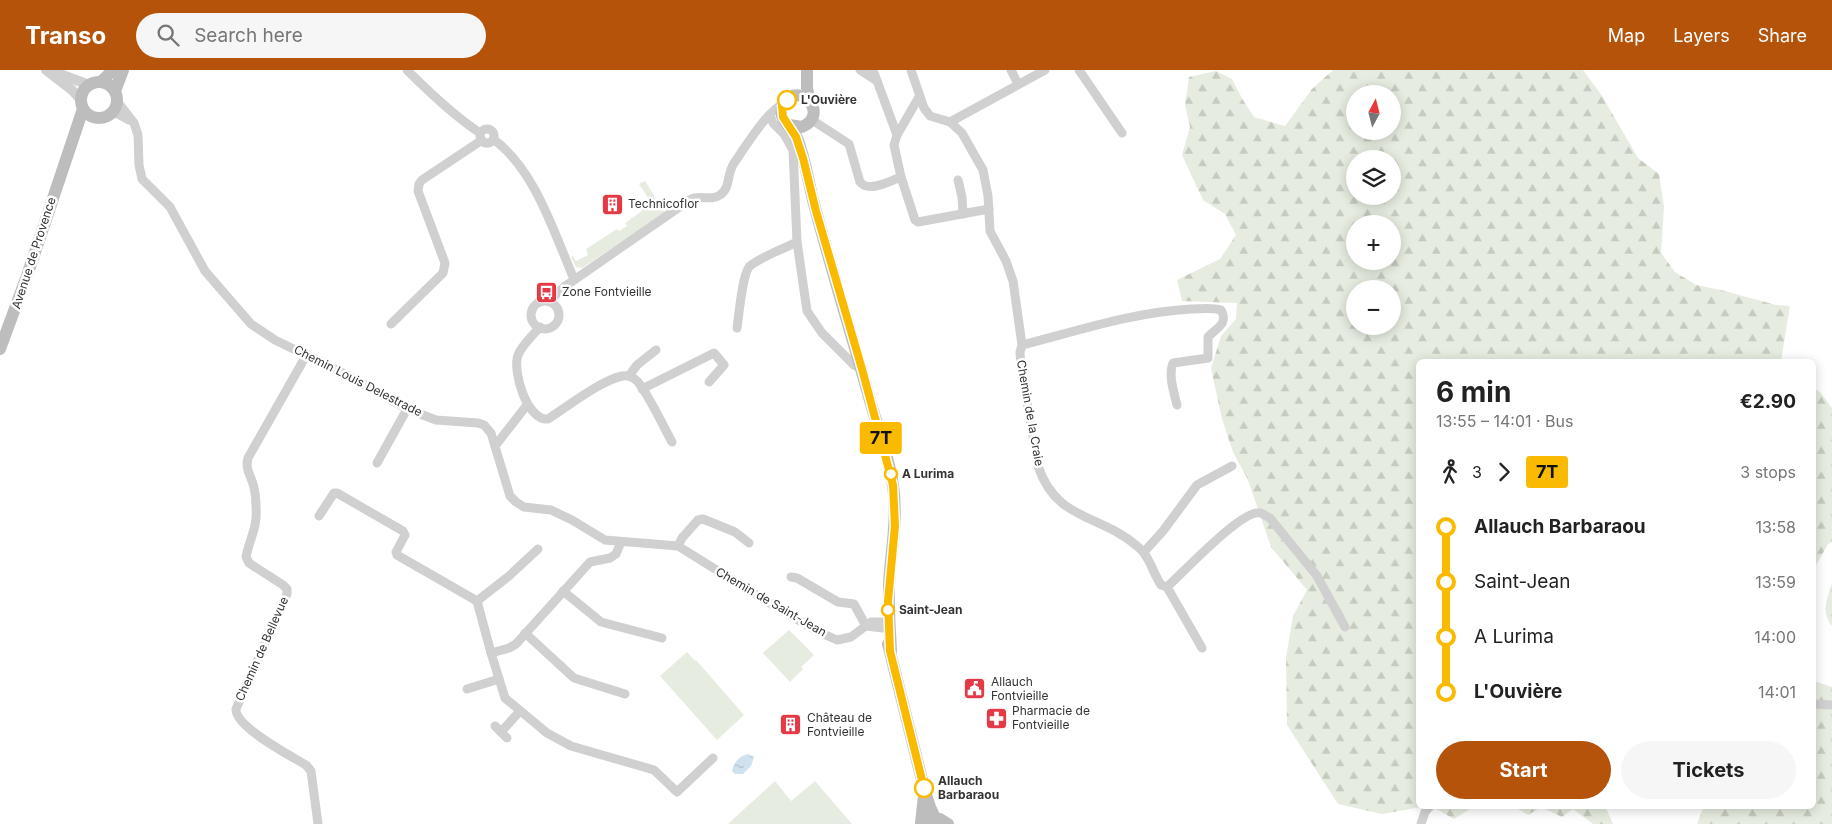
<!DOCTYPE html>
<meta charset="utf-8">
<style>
:root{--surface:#fff;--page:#f6f6f6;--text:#222;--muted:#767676;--accent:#b45309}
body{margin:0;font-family:Inter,sans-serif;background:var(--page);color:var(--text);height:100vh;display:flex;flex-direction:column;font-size:19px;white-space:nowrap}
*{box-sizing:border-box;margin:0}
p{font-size:16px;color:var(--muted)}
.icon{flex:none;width:28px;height:28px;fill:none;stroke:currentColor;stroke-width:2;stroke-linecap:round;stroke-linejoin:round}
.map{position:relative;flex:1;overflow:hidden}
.details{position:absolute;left:1416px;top:289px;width:400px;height:450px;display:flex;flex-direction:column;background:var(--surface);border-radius:8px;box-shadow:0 2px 12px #0003}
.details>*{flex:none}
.badge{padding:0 10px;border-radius:4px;font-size:18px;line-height:32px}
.needle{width:32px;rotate:7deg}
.tools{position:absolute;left:1346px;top:15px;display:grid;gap:10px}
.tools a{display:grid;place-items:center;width:55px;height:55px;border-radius:50%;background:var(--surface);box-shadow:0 2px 12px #0003;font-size:25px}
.map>.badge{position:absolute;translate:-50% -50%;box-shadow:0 0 0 2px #fff}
.legs{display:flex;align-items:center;gap:8px;height:55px;padding:0 20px;font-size:16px}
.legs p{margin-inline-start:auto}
.headline{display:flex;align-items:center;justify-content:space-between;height:85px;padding:0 20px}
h1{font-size:28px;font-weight:700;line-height:38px}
.action{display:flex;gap:10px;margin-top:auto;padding:10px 20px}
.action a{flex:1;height:58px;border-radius:30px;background:var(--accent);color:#fff;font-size:20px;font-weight:700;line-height:58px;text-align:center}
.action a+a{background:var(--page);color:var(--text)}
ul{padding:0 20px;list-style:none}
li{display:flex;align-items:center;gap:18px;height:55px;font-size:19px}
li i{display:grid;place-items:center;width:8px;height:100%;margin:0 6px;background:currentColor}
li i::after{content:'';width:12px;height:12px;margin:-6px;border:4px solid;border-radius:50%;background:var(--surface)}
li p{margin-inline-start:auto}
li:first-child i{background:linear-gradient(#0000 50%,currentColor 0)}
li:last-child i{background:linear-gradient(currentColor 50%,#0000 0)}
header{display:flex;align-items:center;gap:30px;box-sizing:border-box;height:70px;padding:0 25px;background:var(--accent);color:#fff}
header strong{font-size:24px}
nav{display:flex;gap:28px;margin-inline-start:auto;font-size:18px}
.search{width:350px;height:45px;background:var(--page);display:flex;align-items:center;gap:12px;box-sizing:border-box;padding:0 18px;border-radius:28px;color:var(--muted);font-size:19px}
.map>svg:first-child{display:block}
.green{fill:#e6ecdf}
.forest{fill:url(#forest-firs);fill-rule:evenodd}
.water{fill:url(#water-ripples)}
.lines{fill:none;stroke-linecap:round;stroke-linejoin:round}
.minor{stroke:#d0d0d0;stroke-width:9}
.tertiary{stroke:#d0d0d0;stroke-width:10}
.secondary{stroke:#bdbdbd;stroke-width:12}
.line-1-casing{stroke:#fff;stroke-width:11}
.line-1{stroke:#faba00;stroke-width:8}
.stop-1-dot{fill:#fff;stroke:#faba00;stroke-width:2.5}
.labels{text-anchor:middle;stroke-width:5;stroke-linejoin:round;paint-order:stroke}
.stop-label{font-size:12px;font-weight:bold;fill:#333;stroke:#fff;text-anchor:start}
.poi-label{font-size:12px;fill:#333;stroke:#fff;text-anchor:start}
.street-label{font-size:12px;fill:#333;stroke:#fff}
</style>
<header>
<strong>Transo</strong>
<div class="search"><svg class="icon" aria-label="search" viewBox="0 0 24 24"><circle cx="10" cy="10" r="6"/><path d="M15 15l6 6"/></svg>Search here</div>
<nav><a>Map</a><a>Layers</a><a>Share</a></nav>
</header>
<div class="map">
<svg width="1832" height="754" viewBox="0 0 1832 754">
<defs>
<pattern id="forest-firs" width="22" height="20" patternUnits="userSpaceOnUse" patternTransform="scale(1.25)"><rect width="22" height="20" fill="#e6ecdf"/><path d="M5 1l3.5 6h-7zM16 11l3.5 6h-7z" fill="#c6cbc0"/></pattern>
<pattern id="water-ripples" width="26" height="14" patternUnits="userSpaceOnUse" patternTransform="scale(1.25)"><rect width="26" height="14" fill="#cfe2ee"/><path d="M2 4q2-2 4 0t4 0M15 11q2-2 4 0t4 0" fill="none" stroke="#b2c2cd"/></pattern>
</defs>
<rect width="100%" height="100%" fill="#fff"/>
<g class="green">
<path d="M 645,111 L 665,143 L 582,198 L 576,197 L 571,187 L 573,186 L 576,191 L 588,185 L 586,179 L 617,159 L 619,161 L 627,156 L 625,153 L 642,141 L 639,136 L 649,129 L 639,114 Z"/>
<path d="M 789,560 L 814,585 L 801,597 L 803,599 L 790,612 L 763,583 Z"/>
<path d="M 687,582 L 695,591 L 696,590 L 744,645 L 717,670 L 660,606 Z"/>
<path d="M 775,711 L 791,731 L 815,711 L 852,754 L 728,754 Z"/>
</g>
<g class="forest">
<path d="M 1333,0 L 1583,0 L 1602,26 L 1638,88 L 1659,104 L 1664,137 L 1661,183 L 1675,202 L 1696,215 L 1721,220 L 1776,235 L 1790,236 L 1781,291 L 1419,291 L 1419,736 L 1427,736 L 1382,744 L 1338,734 L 1287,655 L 1286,588 L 1293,546 L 1307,520 L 1271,477 L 1248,410 L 1233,382 L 1222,349 L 1211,298 L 1221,266 L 1236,249 L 1237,233 L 1182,231 L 1177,210 L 1220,189 L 1236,165 L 1225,144 L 1203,130 L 1182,85 L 1190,57 L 1185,35 L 1189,7 L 1216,1 L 1232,9 L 1243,30 L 1254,47 L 1285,56 L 1312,19 ZM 1355,24 L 1392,24 L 1392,61 L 1355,61 ZM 1355,89 L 1392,89 L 1392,126 L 1355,126 ZM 1355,154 L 1392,154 L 1392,191 L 1355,191 ZM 1355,219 L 1392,219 L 1392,256 L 1355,256 Z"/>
<path d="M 1814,318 L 1820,322 L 1832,338 L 1832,472 L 1828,474 L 1814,499 Z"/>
<path d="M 1832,513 L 1832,556 C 1821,543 1827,528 1832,513 Z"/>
<path d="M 1814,611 L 1832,617 L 1832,754 L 1697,754 L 1704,736 L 1814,736 Z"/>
<path d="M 1431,736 L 1475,736 L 1454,749 Z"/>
<path d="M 1513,736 L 1605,736 L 1613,754 L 1593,754 L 1573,739 L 1562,747 L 1541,737 L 1528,745 Z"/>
</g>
<path class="water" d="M 748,684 L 754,687 L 751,696 L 743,704 L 735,704 L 732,701 C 734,692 739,686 748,684 Z"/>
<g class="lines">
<g class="minor">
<path d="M 407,0 C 430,23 453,45 480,63"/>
<path d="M 860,0 L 877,11"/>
<path d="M 873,0 L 897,65"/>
<path d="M 911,0 L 924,38 L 930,46 L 950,52 L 962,63 L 983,100 L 988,126 L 990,161 L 1006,191 L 1013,211 L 1022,275 L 1020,282 L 1021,297 L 1038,396 C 1056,451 1100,444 1137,476 C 1149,485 1153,503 1161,515 L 1167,517 C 1183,503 1242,439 1260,443 C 1263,443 1267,447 1270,448 L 1317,506 L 1345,557"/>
<path d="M 1011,0 L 1018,14"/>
<path d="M 1079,0 L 1122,63"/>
<path d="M 117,31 L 134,53 L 138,65 L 139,95 L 142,109 L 170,137 L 205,201 L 251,254 L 275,270 L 351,307 L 407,339 L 436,350 L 478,353 L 484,355 L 491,363 L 510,426 L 516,432 L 524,437 L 551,440 L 572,450 L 605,470 L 678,476 L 768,532 L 819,562 L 837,570 L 851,567 L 871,552 L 888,552"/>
<path d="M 111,43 L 118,44 L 129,50"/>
<path d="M 770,45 L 773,53 L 784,64 L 793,80 L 797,172 L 807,241 L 822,263 L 854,295 L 862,299"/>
<path d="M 812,50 L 849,74 L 860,112 C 869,123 890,111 901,107 L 894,75 L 897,65 L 919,27"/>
<path d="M 950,52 L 1045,0"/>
<circle cx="487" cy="66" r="7"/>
<path d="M 493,69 C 535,99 554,163 574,209"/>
<path d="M 901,107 L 915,150 L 918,152 L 989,139"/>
<path d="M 958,110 L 962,127 L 963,144"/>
<path d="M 549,231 L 564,217 L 691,129 C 700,125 712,131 720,125 C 730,118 727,107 732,97 C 734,92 739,87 742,81 C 755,63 766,44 785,32"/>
<circle cx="545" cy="245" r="14"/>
<path d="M 391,254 L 443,203 L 445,193 L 418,121 L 419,114 L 422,110 L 482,70"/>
<path d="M 540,257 C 533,265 522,275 518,285 C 512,301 527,351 548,349 C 568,336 600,311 622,306 C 627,305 633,307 637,311 C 648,323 663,356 672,372"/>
<path d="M 737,258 C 739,245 742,207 749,197 C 756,189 787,177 797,172"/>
<path d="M 1022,275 C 1077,261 1134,242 1191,239 C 1201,239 1211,237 1221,240 C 1229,254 1216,258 1208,267 L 1208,288 L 1173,293 C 1168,306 1174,322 1177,335"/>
<path d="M 307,284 L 248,388 C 245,399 250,404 253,414 C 255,421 256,430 256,437 C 258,457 249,470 246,487 L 249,493 L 283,515 L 287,519 L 287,524 L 236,639 C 235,657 291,686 306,695 L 311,701 L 318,754"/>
<path d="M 629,306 L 637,295 L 656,280"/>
<path d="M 642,319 L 714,283 L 724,295 L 709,312"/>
<path d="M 495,376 L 527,335"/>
<path d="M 377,393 L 407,339"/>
<path d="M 319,446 L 334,423 L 337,423 L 403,461 L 405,465 L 396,482 L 397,485 L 477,531"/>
<path d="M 678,476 L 682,468 L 698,450 L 703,449 L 735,462 L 749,473"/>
<path d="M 538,479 L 509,506 L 477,531 L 491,583 L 505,628 L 547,663 L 571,676 L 654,700 L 677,722 L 713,688"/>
<path d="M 1144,482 L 1163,461 L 1197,415 L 1232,396"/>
<path d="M 791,507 L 797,508 L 838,532 L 854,534 L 866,556"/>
<path d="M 1167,517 L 1202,578"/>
<path d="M 563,521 L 601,552 L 662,568"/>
<path d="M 866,556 L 883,558 L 889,556"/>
<path d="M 525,563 L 574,608 L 625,624"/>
<path d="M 491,583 L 509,578 L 516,574 L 590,492 L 610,488 L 616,484 L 621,472"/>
<path d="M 467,619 L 499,609"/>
<path d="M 1814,634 L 1832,635"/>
<path d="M 495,656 L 507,668"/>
<path d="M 501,662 L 520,641"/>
<path d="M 1421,754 L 1425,742 L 1430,736"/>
</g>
<g class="tertiary">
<path d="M 46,0 L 72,20 L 81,30"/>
<path d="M 55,2 L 89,15"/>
</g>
<g class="secondary">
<path d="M 807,0 L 807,18 L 810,32"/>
<path d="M 101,12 L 113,0"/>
<circle cx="99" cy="30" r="18"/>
<path d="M 115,21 L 123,0"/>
<path d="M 789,55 L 802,57 C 830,45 801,11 785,32 C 782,36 781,41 782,46 C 785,54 793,60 797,68 C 805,88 808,110 813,130 C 831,199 852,266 871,334 C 879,361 889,388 893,415 C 898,448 891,480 889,513 C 888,536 890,558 891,581"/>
<path d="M 0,279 L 28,203 L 83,39"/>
<path d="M 888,574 L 924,718 L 930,737 L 935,748"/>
<path d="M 928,749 L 940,749 L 948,754"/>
<path d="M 921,753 L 924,726"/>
</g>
</g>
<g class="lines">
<defs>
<path id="line-1" d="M 787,30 L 782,36 L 783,47 L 796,67 L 803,88 L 816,141 L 862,299 L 893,415 L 895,456 L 888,531 L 890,581 L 924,718"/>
</defs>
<use href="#line-1" class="line-1-casing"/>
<use href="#line-1" class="line-1"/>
</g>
<defs>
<symbol id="building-square" viewBox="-11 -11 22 22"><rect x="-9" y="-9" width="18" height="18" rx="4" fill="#e63946" stroke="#fff"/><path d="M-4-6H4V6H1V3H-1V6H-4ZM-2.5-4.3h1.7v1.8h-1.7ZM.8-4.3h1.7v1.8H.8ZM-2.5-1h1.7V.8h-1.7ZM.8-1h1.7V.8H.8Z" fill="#fff"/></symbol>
<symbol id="bus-square" viewBox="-11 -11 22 22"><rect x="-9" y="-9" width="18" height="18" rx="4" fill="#e63946" stroke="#fff"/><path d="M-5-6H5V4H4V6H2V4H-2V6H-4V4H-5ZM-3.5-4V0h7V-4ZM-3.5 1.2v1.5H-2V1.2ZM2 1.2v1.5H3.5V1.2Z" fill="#fff"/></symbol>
<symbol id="civic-square" viewBox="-11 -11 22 22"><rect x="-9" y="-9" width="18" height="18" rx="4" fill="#e63946" stroke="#fff"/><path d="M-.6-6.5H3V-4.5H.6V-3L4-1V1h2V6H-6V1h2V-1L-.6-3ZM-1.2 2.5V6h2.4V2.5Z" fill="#fff"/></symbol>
<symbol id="pharmacy-square" viewBox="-11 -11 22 22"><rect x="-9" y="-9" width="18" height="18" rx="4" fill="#e63946" stroke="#fff"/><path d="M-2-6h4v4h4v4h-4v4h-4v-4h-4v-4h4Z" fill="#fff"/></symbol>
</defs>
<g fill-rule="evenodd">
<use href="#building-square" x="600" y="122" width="25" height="25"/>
<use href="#bus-square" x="534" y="210" width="25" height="25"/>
<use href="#civic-square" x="962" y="606" width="25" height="25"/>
<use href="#pharmacy-square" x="984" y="636" width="25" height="25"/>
<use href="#building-square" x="778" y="642" width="25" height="25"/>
</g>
<g class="stop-1-dot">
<circle cx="787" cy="30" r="9"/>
<circle cx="891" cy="404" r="6"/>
<circle cx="888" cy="540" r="6"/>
<circle cx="924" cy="718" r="9"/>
</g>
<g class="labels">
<g class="stop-label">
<text x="801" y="34">L'Ouvière</text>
<text x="902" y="408">A Lurima</text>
<text x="899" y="544">Saint-Jean</text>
<text x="938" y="715">Allauch<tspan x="938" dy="14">Barbaraou</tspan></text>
</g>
<g class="poi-label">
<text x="628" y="138">Technicoflor</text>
<text x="562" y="226">Zone Fontvieille</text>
<text x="991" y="616">Allauch<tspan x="991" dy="14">Fontvieille</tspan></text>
<text x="1012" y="645">Pharmacie de<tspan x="1012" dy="14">Fontvieille</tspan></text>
<text x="807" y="652">Château de<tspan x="807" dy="14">Fontvieille</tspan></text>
</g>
<g class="street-label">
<text transform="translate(34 183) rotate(-72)" y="4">Avenue de Provence</text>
<text transform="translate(358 311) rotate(27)" y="4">Chemin Louis Delestrade</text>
<text transform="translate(1030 343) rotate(80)" y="4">Chemin de la Craie</text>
<text transform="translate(771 532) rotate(30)" y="4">Chemin de Saint-Jean</text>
<text transform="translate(262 579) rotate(-66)" y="4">Chemin de Bellevue</text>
</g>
</g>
</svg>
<div class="tools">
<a><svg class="needle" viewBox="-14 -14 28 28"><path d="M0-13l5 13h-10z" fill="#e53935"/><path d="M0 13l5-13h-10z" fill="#767676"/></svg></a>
<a><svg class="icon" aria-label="layers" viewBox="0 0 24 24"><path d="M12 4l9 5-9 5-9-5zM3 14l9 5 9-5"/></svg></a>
<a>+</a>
<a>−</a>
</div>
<b class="badge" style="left:881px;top:368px;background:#faba00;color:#111">7T</b>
<section class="details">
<div class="headline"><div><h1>6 min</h1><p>13:55 – 14:01 · Bus</p></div><b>€2.90</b></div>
<div class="legs"><svg class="icon" aria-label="walk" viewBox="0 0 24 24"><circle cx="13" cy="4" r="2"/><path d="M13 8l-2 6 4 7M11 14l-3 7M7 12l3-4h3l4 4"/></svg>3<svg class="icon" aria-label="forward" viewBox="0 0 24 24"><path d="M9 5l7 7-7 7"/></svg><b class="badge" style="background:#faba00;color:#111">7T</b><p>3 stops</p></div>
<ul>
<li><i style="color:#faba00"></i><b>Allauch Barbaraou</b><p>13:58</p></li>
<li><i style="color:#faba00"></i><span>Saint-Jean</span><p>13:59</p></li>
<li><i style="color:#faba00"></i><span>A Lurima</span><p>14:00</p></li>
<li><i style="color:#faba00"></i><b>L'Ouvière</b><p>14:01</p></li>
</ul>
<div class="action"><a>Start</a><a>Tickets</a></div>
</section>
</div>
